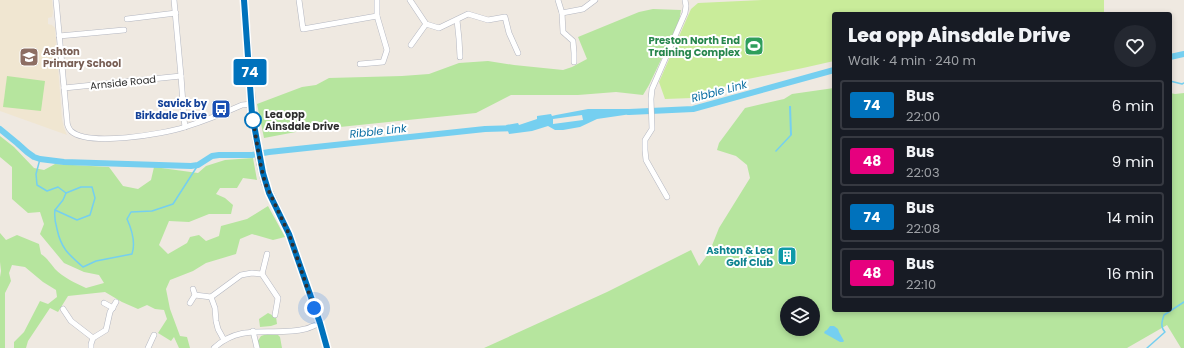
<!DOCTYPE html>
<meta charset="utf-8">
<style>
:root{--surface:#171b24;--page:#242831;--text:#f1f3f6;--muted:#9ea1a6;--line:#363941}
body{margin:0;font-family:Poppins,sans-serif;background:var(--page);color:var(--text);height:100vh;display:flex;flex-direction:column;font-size:15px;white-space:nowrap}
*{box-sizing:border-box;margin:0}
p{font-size:13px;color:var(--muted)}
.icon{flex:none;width:22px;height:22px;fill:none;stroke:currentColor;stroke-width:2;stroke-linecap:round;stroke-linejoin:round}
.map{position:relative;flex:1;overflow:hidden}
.sheet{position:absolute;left:832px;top:12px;width:340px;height:300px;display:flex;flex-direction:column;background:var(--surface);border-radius:4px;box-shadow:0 2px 6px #0003}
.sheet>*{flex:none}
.badge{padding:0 8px;border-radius:3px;font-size:14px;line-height:26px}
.fabs{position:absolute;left:780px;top:296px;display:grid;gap:8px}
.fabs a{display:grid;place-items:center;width:40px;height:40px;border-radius:50%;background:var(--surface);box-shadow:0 2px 6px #0003;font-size:20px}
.you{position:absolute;width:20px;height:20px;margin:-10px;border:3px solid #fff;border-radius:50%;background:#1a73e8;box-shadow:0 0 0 6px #1a73e833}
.map>.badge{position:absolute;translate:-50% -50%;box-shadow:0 0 0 2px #fff}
.round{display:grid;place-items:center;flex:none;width:42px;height:42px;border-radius:21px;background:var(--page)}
.overview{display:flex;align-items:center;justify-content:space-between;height:68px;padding:0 16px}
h1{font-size:19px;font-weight:800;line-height:30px}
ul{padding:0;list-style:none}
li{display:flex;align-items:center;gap:12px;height:50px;margin:0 8px 6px;padding:0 8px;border:2px solid var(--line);border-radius:4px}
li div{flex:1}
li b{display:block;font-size:15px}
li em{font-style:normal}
li .badge{min-width:44px;font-weight:700;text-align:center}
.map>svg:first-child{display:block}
.education{fill:#f0e6d1}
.green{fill:#b6e59e;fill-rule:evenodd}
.pitch{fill:#c9ec9a}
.water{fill:#75cff0;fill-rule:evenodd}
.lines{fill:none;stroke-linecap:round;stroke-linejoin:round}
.stream{stroke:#75cff0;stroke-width:1.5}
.canal{stroke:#75cff0;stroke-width:6}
.street-casing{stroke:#b4b7c1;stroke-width:6}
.secondary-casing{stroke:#b4b7c1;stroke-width:8}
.street{stroke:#fff;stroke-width:5}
.secondary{stroke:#fff;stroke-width:7}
.line-casing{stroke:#fff;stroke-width:9}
.line{stroke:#0072bc;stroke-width:6}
.walk{stroke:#2e2e2e;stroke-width:4;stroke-dasharray:0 7.2}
.stop-dot{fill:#fff;stroke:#0072bc;stroke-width:2}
.labels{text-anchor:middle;stroke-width:4;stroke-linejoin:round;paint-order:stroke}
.leisure-label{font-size:10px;font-weight:bold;fill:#27864d;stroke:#fff;text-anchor:end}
.education-label{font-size:10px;font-weight:bold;fill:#785e54;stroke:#fff;text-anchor:start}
.street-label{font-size:10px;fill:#2e2e2e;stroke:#fff}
.transit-label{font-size:10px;font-weight:bold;fill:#164399;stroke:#fff;text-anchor:end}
.stop-label{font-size:10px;font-weight:bold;fill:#2e2e2e;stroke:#fff;text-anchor:start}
.culture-label{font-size:10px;font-weight:bold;fill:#0d838f;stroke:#fff;text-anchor:end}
.water-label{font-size:11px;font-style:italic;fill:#0d6fa3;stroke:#fff}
</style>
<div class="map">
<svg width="1184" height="348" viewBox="0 0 1184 348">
<rect width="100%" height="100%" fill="#efe9e1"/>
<path class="education" d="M 0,0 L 52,0 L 53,12 L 52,17 L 48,18 L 48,24 L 52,25 L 55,28 L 62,119 L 64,128 L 67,135 L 0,111 Z"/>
<g class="green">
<path d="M 653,9 L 681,10 L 679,22 L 649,85 L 643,95 L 616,92 L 578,95 L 511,95 L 476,113 L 301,131 L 264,138 L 257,104 L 302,87 L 316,85 L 329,78 L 402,76 L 429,74 L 459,63 L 488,61 L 514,65 L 563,70 L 572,67 L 587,59 L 578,37 L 639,12 Z"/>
<path d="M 7,76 L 45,81 L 41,111 L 3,107 Z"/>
<path d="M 834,88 L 834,310 L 1170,310 L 1170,93 L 1175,94 L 1184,93 L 1184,348 L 1181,348 L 1167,325 L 1127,348 L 484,348 L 607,292 L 691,250 L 699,266 L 709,253 L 719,228 L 750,178 L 747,165 L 736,156 L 717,150 L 719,143 L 745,108 L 784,99 L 792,94 ZM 787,303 L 813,303 L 813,329 L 787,329 Z"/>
<path d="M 0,136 L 14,147 L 34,168 L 44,170 L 55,164 L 109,167 L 123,186 L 138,189 L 151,180 L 154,167 L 198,173 L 206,166 L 225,160 L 253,158 L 257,180 L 243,178 L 237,188 L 220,188 L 216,194 L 225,198 L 233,205 L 231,214 L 209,214 L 189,222 L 169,221 L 159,245 L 168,254 L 187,243 L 190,237 L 199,235 L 206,241 L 219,236 L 221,226 L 247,219 L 268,206 L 285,237 L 273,240 L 252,234 L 240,239 L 236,254 L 206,263 L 193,271 L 170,280 L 166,289 L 170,309 L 180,336 L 187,337 L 190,348 L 179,348 L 174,337 L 171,341 L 158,333 L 167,319 L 164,310 L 155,309 L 147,305 L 138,309 L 122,302 L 105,292 L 68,296 L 58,312 L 50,308 L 28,341 L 26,348 L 14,348 L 14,342 L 24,332 L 40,301 L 48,304 L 57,297 L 56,290 L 43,282 L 25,267 L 12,265 L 9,273 L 11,281 L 5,293 L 5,348 L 0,348 L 0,277 L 1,271 L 0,262 L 0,233 L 6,240 L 17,235 L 39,244 L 41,254 C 48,259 50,263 55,269 C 63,277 75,283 86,288 L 104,283 L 99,275 L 84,272 L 64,263 L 40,234 L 44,224 L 40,212 L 28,213 L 12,199 L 12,167 L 0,157 Z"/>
<path d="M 268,313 L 276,317 L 277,324 L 271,326 L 260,327 L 259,319 Z"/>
<path d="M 267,334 L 278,335 L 280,337 L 282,348 L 259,348 L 257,342 L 261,336 Z"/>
</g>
<path class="pitch" d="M 762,0 L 1104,0 L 1104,14 L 834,14 L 834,61 L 803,68 L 743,80 L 692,98 L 665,99 L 659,82 L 691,9 L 698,3 Z"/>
<g class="water">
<path d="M 789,106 L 791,106 L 792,135 L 776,152 L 775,151 L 790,135 Z"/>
<path d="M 588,109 L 635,109 L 638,113 L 597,119 L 580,127 L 563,130 L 555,130 L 548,126 L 532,131 L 509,134 L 506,125 L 518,123 L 519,125 L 537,119 L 537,116 L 551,114 L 552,116 L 556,115 ZM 582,115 L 583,120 L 553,124 L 553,119 Z"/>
<path d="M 117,162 L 139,163 L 138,165 L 139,167 L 117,166 L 116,164 Z"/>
<path d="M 830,326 L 834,326 L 838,329 L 839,332 L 844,341 L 843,342 L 840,342 L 824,333 L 825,331 L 827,330 Z"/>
</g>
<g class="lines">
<g class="stream">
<path d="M 1170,81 L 1182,84 L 1184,83"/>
<path d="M 40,159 L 36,174 L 37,185 L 47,191 L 58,187 L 66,193 L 63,200 L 55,210"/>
<path d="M 66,193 L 81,187 L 92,187 L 95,198 L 90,215 L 77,220 L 55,210 C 54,217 55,222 57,229 C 61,248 68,254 83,267 L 96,261 L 132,254 C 136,242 132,230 127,219 L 131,212 L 152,211 L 173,204 L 198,165"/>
<path d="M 1147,348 L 1165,332 C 1160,327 1162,321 1164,315 L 1184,302"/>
</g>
<g class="canal">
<path d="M 1170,57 L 1184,54"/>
<path d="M 629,112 L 693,109 L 834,70"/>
<path d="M 0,129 L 17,143 L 27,152 L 34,157 L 40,159 L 64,162 L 191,166 L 198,165 L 212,156 L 219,155 L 252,155 L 269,152 L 485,129 L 514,128"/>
</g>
<defs>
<g id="street">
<path d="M 56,0 L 67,120 C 67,125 68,128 71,131 C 88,147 164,134 185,127 C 204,121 224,113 242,105 L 252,104"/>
<path d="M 174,0 L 181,76 L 184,119 L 185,127"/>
<path d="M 299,0 L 303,29 L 377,16"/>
<path d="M 410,0 L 426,24 L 439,28 L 468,14 L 488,20 L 505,17 L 509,33 L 518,53"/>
<path d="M 558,0 L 562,13 L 563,32 L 573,41 L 574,53 L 574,62"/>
<path d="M 562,13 L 583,9 L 595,0"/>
<path d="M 127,19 L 176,13"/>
<path d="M 457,20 L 459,39 L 460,57"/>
<path d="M 59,36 L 124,30"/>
<path d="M 411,45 L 426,24"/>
<path d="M 360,64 L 383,62 L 387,50 L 377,16 L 377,0"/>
<path d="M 64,88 L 181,76"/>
<path d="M 667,197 L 646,160 L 645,150 L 645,140 L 652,129 L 651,99 L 652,89 L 685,13 L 686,6 L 685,0"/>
<path d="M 262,274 L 267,254"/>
<path d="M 195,295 L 211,297"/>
<path d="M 104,303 L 113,308"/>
<path d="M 190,303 L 195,295 L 193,289"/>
<path d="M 63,309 L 71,321 L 93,338 L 91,344 L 91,348"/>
<path d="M 253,331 L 257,348"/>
<path d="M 93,338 L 106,330 L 110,312 L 116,302"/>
<path d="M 224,340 L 218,329 L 216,321 L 215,308 L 211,297 L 241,275 L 252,273 L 262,274 L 278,298 L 275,315"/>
<path d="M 148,348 L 154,335"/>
<path d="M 214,348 C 242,322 273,337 305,329 C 310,328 315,325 320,323"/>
</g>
<path id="secondary" d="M 244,0 L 252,104 L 252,114 L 260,162 L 265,183 L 289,234 L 320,323 L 327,348"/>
</defs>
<use href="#street" class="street-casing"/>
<use href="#secondary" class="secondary-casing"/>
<use href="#street" class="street"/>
<use href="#secondary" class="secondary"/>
</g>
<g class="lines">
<defs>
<path id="line" d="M 244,0 L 252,114 L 263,173 L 269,193 L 289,234 L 320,323 L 327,348"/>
</defs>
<use href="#line" class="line-casing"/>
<use href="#line" class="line"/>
<path class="walk" d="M 253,120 L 252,114 L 260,162 L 265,183 L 289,234 L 314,308"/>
</g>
<defs>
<symbol id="stadium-square" viewBox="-11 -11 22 22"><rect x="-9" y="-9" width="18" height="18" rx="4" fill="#2e9e5b" stroke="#fff"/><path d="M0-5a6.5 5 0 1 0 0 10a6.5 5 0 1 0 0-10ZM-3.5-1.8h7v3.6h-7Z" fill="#fff"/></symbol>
<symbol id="school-square" viewBox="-11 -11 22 22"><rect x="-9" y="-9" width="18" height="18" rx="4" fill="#8d6e63" stroke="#fff"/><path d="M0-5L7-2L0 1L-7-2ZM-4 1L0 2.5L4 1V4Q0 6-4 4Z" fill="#fff"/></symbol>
<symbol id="bus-square" viewBox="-11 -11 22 22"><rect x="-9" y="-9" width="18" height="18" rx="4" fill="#1a4fb4" stroke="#fff"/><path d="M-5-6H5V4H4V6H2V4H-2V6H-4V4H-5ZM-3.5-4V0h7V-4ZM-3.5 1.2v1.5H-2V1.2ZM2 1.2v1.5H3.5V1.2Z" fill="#fff"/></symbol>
<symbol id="building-square" viewBox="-11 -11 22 22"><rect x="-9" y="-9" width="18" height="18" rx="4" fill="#0f9aa8" stroke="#fff"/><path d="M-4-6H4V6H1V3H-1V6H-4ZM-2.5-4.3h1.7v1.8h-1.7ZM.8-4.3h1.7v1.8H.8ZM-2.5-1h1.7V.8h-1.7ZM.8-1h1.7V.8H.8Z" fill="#fff"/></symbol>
</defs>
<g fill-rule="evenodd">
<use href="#stadium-square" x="743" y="35" width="22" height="22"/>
<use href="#school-square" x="18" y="46" width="22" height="22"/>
<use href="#bus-square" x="210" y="98" width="22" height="22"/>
<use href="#building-square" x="776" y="245" width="22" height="22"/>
</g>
<circle class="stop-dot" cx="253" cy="120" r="8"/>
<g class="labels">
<g class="leisure-label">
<text x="740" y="44">Preston North End<tspan x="740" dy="12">Training Complex</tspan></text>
</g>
<g class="education-label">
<text x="43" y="55">Ashton<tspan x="43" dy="12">Primary School</tspan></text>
</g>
<g class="street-label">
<text transform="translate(123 82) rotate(-6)" y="4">Arnside Road</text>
</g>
<g class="transit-label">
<text x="207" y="107">Savick by<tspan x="207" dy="12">Birkdale Drive</tspan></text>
</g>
<g class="stop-label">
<text x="265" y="118">Lea opp<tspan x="265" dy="12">Ainsdale Drive</tspan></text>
</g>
<g class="culture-label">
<text x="773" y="254">Ashton &amp; Lea<tspan x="773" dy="12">Golf Club</tspan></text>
</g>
<g class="water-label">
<text transform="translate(719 91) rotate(-15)" y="4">Ribble Link</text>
<text transform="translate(378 131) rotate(-6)" y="4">Ribble Link</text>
</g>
</g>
</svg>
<div class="fabs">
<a><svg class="icon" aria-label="layers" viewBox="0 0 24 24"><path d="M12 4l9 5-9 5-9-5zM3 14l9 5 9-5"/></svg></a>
</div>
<div class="you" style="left:314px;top:308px"></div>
<b class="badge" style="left:250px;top:72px;background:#0072bc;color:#fff">74</b>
<section class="sheet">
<div class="overview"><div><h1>Lea opp Ainsdale Drive</h1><p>Walk · 4 min · 240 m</p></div><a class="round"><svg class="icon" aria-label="heart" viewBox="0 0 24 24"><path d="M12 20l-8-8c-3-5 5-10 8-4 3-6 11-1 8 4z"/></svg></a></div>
<ul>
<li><span class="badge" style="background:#0072bc;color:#fff">74</span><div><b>Bus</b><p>22:00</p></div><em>6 min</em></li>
<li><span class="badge" style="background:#e6007e;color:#fff">48</span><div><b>Bus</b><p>22:03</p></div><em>9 min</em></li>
<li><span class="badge" style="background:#0072bc;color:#fff">74</span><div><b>Bus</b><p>22:08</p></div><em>14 min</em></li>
<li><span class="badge" style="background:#e6007e;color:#fff">48</span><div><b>Bus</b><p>22:10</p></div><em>16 min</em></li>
</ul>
</section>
</div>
